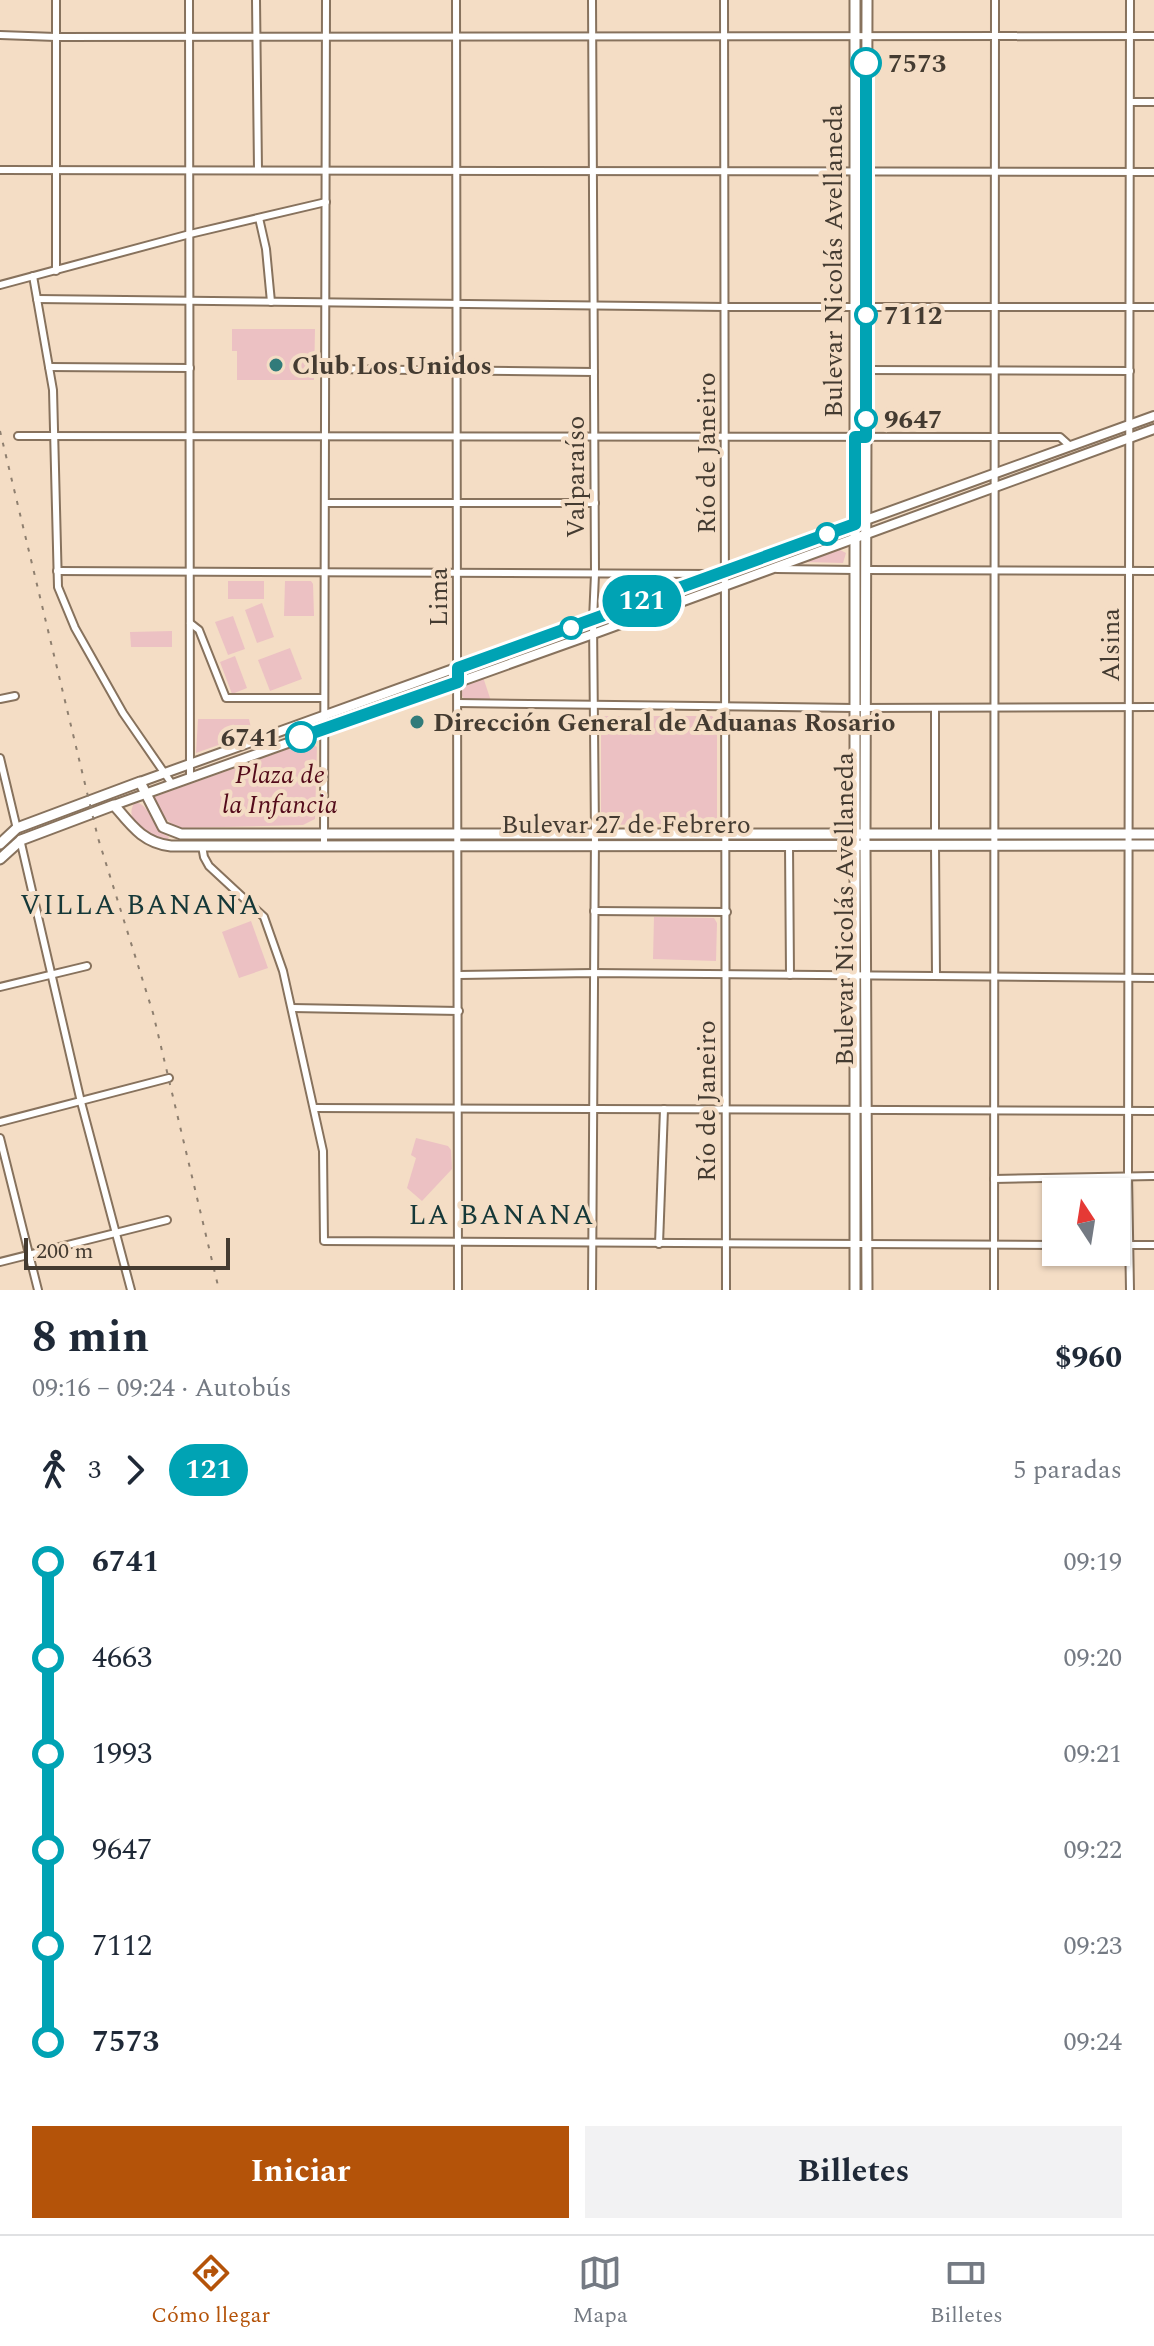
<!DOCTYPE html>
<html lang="es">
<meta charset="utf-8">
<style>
:root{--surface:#fff;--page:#f2f2f3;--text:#1f2937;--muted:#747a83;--line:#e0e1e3;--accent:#b45309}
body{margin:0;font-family:Spectral,serif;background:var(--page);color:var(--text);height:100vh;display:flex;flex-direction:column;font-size:30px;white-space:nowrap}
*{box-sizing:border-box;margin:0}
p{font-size:26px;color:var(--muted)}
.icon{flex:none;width:44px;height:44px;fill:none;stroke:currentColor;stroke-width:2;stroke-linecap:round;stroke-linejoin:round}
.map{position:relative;height:1290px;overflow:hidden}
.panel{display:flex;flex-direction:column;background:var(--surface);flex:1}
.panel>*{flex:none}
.badge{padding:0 16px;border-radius:26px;font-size:28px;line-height:52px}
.needle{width:52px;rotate:348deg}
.controls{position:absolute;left:1042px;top:1178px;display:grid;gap:16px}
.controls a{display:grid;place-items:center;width:88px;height:88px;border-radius:0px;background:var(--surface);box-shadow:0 2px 6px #0004;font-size:40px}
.scale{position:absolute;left:24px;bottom:20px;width:206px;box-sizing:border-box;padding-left:8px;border:4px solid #443b31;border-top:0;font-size:22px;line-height:28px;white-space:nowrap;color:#443b31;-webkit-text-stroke:6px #f4ddc5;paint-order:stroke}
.map>.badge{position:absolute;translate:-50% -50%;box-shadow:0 0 0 4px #fff}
.legs{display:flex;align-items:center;gap:12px;height:88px;padding:0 32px;font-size:26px}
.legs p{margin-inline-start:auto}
.head{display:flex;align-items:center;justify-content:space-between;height:136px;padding:0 32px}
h1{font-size:44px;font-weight:700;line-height:60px}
.cta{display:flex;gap:16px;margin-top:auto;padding:16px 32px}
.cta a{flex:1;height:92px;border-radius:0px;background:var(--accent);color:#fff;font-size:32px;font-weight:700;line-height:92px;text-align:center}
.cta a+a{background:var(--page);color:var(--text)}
ul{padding:0 32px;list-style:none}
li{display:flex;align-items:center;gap:28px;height:96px;font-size:30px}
li i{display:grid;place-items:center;width:12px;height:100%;margin:0 10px;background:currentColor}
li i::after{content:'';width:20px;height:20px;margin:-10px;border:6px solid;border-radius:50%;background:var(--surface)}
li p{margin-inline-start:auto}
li:first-child i{background:linear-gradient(#0000 50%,currentColor 0)}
li:last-child i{background:linear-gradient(currentColor 50%,#0000 0)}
.menu{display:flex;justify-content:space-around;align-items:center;height:112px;border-top:2px solid var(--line);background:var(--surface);font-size:22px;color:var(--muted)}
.menu a{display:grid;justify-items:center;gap:4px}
.menu .on{color:var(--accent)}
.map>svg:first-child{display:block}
.green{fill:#ecc1c3}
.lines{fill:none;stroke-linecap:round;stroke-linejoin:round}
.street-casing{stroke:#87725d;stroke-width:10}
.secondary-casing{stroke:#87725d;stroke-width:12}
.primary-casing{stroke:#87725d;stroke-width:13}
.street{stroke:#fff;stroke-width:6}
.secondary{stroke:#fff;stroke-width:8}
.primary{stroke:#fff;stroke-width:9}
.rail{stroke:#8e7f6f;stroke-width:2;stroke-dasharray:4 8;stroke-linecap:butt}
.line-1-casing{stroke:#fff;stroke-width:18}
.line-1{stroke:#00a3b4;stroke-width:12}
.stop-1-dot{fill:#fff;stroke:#00a3b4;stroke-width:4}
.poi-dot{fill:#317b7a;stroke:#f4ddc5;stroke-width:3}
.labels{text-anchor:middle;stroke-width:8;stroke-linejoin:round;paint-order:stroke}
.stop-label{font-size:26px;font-weight:bold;fill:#443b31;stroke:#f4ddc5;text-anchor:start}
.street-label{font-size:26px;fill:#443b31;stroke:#f4ddc5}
.poi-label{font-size:26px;font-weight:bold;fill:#443b31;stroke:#f4ddc5;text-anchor:start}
.park-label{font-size:26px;font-style:italic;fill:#540c1b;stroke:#f4ddc5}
.neighbourhood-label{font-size:28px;letter-spacing:2px;fill:#153838;stroke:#f4ddc5}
</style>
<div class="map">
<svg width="1154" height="1290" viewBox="0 0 1154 1290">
<rect width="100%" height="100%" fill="#f4ddc5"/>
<g class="green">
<path d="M 232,329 L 315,329 L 314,380 L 237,380 L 237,351 L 232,351 Z"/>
<path d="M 840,550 L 846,553 L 843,563 L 804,562 Z"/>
<rect x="228" y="581" width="36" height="18"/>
<path d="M 285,581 L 311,581 L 313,584 L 314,616 L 284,616 Z"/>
<path d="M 262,603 L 274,637 L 257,643 L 245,610 Z"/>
<path d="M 233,616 L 245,649 L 228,655 L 215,622 Z"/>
<path d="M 172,631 L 172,647 L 131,647 L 130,632 Z"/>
<path d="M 290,648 L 302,679 L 270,691 L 258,660 Z"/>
<path d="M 235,656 L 247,688 L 232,694 L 220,662 Z"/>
<path d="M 483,677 L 491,701 L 464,699 L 461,694 L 465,684 Z"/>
<path d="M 601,716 L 712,716 L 717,721 L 717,818 L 712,823 L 605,825 L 601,820 Z"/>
<path d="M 198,719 L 249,719 L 252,733 L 196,753 Z"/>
<path d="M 308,742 L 317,747 L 315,819 L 303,825 L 179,828 C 164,821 160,811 154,797 Z"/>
<path d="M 135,802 C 152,805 150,828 169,837 L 167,843 C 151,839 121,821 135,802 Z"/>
<path d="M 654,917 L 714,918 L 717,923 L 716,961 L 653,959 Z"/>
<path d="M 251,921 L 268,968 L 239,978 L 222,932 Z"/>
<path d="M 416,1138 L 448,1146 L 451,1150 L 452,1169 L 422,1201 L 407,1188 L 416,1158 L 411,1155 Z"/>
</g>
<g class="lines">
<defs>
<g id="street">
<path d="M 189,0 L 190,777"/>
<path d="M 256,0 L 258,170"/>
<path d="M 456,0 L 458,1290"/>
<path d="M 724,0 L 726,1290"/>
<path d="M 0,35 L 56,37 L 1154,36"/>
<path d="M 1130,102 L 1154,102"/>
<path d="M 0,170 L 1154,172"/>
<path d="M 259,218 L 266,249 L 271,302"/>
<path d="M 56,271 L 56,0"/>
<path d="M 33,276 L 53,390 L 58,587 L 75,628 L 123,713 L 172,784"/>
<path d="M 0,285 L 190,234 L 326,202"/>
<path d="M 37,299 L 726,307 L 1154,307"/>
<path d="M 49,367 L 190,368"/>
<path d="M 325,369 L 594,372"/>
<path d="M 866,370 L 1130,371"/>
<path d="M 18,436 L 1060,437 L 1070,446"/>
<path d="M 325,503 L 595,503"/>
<path d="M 777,569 L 855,570"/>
<path d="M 866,570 L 1154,571"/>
<path d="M 57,571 L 712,574"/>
<path d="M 190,623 L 199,630 L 226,698 L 324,698"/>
<path d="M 0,699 L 15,696"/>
<path d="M 458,703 L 854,708 L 1154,707"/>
<path d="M 935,708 L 935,833"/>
<path d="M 0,758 L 17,829"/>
<path d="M 20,839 L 81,1102 L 131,1290"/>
<path d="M 789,845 L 790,975"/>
<path d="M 935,845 L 936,976"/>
<path d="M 202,846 L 204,857 L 209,866 L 264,917 L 283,971 L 323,1151 L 324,1241 L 1056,1245"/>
<path d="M 324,846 L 326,0"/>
<path d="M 594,911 L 727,912"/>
<path d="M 459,975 L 593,973 L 1154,978"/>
<path d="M 0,987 L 87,966"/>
<path d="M 292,1008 L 459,1011"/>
<path d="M 314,1108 L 1154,1111"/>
<path d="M 0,1122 L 169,1078"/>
<path d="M 0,1138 L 38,1290"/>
<path d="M 994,1179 L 1154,1176"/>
<path d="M 659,1244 L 664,1109"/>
<path d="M 1116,1245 L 1154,1245"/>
<path d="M 0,1262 L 167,1220"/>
<path d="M 592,1290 L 595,833 L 593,620 L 595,574 L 592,0"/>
<path d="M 994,1290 L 995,0"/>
<path d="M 1130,1290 L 1128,1176 L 1130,0"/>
</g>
<g id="secondary">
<path d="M 140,782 L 1154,416"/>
<path d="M 114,805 L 593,634 L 1154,429"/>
</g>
<g id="primary">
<path d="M 867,0 L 865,845 L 867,1290"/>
<path d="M 0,844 L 17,828 L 140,782 L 163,827 L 181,834 L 1154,834"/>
<path d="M 0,859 L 21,840 L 114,805 C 131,825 143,843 171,846 L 1154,845"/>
<path d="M 855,1290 L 855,0"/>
</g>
</defs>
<use href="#street" class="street-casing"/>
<use href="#secondary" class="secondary-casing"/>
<use href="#primary" class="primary-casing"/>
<use href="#street" class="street"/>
<use href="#secondary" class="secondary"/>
<use href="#primary" class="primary"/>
<path class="rail" d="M 0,431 L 98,838 L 153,1013 L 219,1290"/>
</g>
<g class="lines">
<defs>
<path id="line-1" d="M 301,737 L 458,682 L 458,668 L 855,524 L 855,437 L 866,437 L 866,63"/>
</defs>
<use href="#line-1" class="line-1-casing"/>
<use href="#line-1" class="line-1"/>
</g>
<g class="stop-1-dot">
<circle cx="866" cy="63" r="14"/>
<circle cx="866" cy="315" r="10"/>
<circle cx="866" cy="419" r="10"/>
<circle cx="827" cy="534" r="10"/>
<circle cx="571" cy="628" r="10"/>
<circle cx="301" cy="737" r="14"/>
</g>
<g class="poi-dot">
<circle cx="276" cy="365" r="8"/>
<circle cx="417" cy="722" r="8"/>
</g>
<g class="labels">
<g class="stop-label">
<text x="888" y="72">7573</text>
<text x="884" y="324">7112</text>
<text x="884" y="428">9647</text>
<text x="279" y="746" text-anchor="end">6741</text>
</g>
<g class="street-label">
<text transform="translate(833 261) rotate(-90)" y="9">Bulevar Nicolás Avellaneda</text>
<text transform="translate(706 453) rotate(-90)" y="9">Río de Janeiro</text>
<text transform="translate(575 477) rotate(-90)" y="9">Valparaíso</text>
<text transform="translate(438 597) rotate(-90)" y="9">Lima</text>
<text transform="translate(1110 645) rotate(-90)" y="9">Alsina</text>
<text x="626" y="833">Bulevar 27 de Febrero</text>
<text transform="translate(844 909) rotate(-90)" y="9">Bulevar Nicolás Avellaneda</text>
<text transform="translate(706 1101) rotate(-90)" y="9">Río de Janeiro</text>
</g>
<g class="poi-label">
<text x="292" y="374">Club Los Unidos</text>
<text x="433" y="731">Dirección General de Aduanas Rosario</text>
</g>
<g class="park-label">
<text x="280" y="783">Plaza de<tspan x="280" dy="30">la Infancia</tspan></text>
</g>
<g class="neighbourhood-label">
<text x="141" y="914">VILLA BANANA</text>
<text x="502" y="1224">LA BANANA</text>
</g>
</g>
</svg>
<div class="controls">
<a><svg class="needle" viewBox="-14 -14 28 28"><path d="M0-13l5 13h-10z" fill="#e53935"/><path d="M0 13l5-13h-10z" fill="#747a83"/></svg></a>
</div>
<div class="scale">200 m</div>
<b class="badge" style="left:642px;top:601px;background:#00a3b4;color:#fff">121</b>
</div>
<section class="panel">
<div class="head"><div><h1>8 min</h1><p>09:16 – 09:24 · Autobús</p></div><b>$960</b></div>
<div class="legs"><svg class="icon" aria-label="walk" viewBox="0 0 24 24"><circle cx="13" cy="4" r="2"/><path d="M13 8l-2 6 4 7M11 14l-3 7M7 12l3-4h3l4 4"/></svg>3<svg class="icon" aria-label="forward" viewBox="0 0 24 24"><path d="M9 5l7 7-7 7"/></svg><b class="badge" style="background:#00a3b4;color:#fff">121</b><p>5 paradas</p></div>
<ul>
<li><i style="color:#00a3b4"></i><b>6741</b><p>09:19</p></li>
<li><i style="color:#00a3b4"></i><span>4663</span><p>09:20</p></li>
<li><i style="color:#00a3b4"></i><span>1993</span><p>09:21</p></li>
<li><i style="color:#00a3b4"></i><span>9647</span><p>09:22</p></li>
<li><i style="color:#00a3b4"></i><span>7112</span><p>09:23</p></li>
<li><i style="color:#00a3b4"></i><b>7573</b><p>09:24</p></li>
</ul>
<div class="cta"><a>Iniciar</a><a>Billetes</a></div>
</section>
<nav class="menu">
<a class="on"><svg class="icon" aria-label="directions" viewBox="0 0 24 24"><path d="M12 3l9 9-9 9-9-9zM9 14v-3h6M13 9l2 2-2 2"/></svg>Cómo llegar</a>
<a><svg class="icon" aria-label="map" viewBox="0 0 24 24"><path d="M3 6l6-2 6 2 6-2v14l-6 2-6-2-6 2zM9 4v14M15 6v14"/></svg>Mapa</a>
<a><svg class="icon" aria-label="tickets" viewBox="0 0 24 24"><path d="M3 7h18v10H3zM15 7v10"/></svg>Billetes</a>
</nav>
